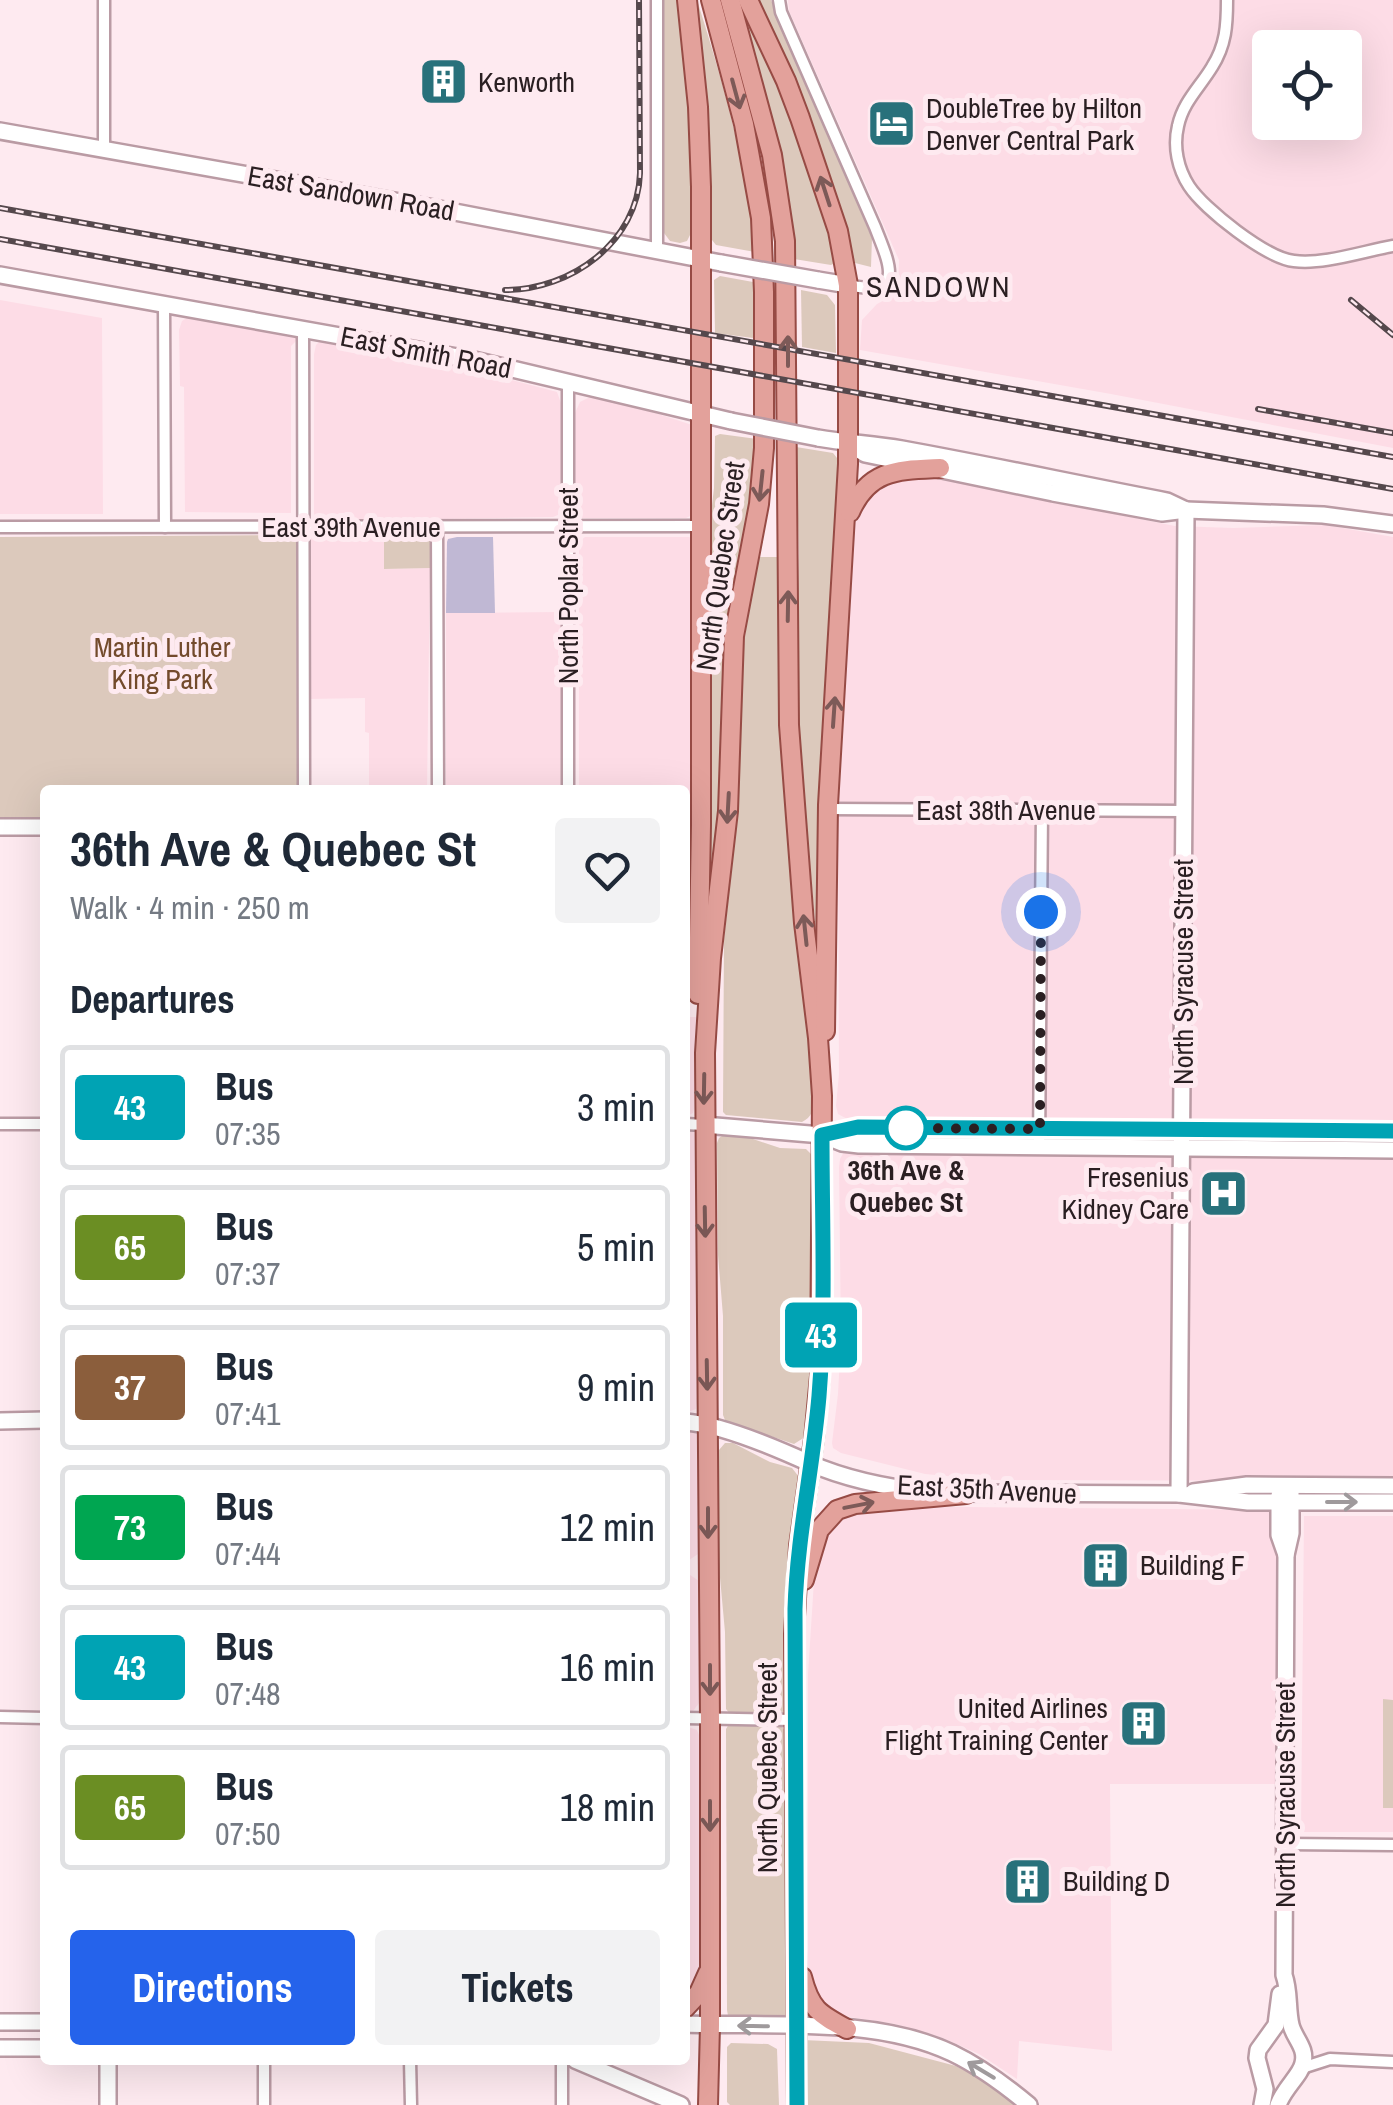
<!DOCTYPE html>
<meta charset="utf-8">
<style>
:root{--surface:#fff;--page:#f2f2f3;--text:#1f2937;--muted:#747a83;--line:#e0e1e3;--accent:#2563eb}
body{margin:0;font-family:"Archivo Narrow",sans-serif;background:var(--page);color:var(--text);height:100vh;display:flex;flex-direction:column;font-size:38px;white-space:nowrap}
*{box-sizing:border-box;margin:0}
p{font-size:32px;color:var(--muted)}
.icon{flex:none;width:55px;height:55px;fill:none;stroke:currentColor;stroke-width:2;stroke-linecap:round;stroke-linejoin:round}
.map{position:relative;flex:1;overflow:hidden}
.panel{position:absolute;left:40px;top:785px;width:650px;height:1280px;display:flex;flex-direction:column;background:var(--surface);border-radius:10px;box-shadow:0 10px 40px #0002}
.panel>*{flex:none}
.badge{padding:0 20px;border-radius:8px;font-size:35px;line-height:65px}
.buttons{position:absolute;left:1252px;top:30px;display:grid;gap:20px}
.buttons a{display:grid;place-items:center;width:110px;height:110px;border-radius:10px;background:var(--surface);box-shadow:0 10px 40px #0002;font-size:50px}
.you{position:absolute;width:50px;height:50px;margin:-25px;border:8px solid #fff;border-radius:50%;background:#1a73e8;box-shadow:0 0 0 15px #1a73e833}
.map>.badge{position:absolute;translate:-50% -50%;box-shadow:0 0 0 5px #fff}
h2{padding:0 30px;font-size:38px;line-height:90px}
.round{display:grid;place-items:center;flex:none;width:105px;height:105px;border-radius:10px;background:var(--page)}
.headline{display:flex;align-items:center;justify-content:space-between;height:170px;padding:0 30px}
h1{font-size:48px;font-weight:700;line-height:75px}
.primary-button{display:flex;gap:20px;margin-top:auto;padding:20px 30px}
.primary-button a{flex:1;height:115px;border-radius:10px;background:var(--accent);color:#fff;font-size:40px;font-weight:700;line-height:115px;text-align:center}
.primary-button a+a{background:var(--page);color:var(--text)}
ul{padding:0;list-style:none}
li{display:flex;align-items:center;gap:30px;height:125px;margin:0 20px 15px;padding:0 10px;border:5px solid var(--line);border-radius:10px}
li div{flex:1}
li b{display:block;font-size:38px}
li em{font-style:normal}
li .badge{min-width:110px;font-weight:700;text-align:center}
.map>svg:first-child{display:block}
.built{fill:#fddce6;fill-rule:evenodd}
.green{fill:#dcc9bc}
.water{fill:#c0b8d4}
.lines{fill:none;stroke-linecap:round;stroke-linejoin:round}
.street-casing{stroke:#ba9ba4;stroke-width:15}
.secondary-casing{stroke:#ba9ba4;stroke-width:20}
.primary-casing{stroke:#974b45;stroke-width:22}
.street{stroke:#fff;stroke-width:10}
.secondary{stroke:#fff;stroke-width:15}
.primary{stroke:#e3a19b;stroke-width:18}
.rail-casing{stroke:#55484c;stroke-width:6}
.rail{stroke:#feeaf0;stroke-width:2.5;stroke-dasharray:8;stroke-linecap:butt}
.secondary-bridge-casing{stroke:#ba9ba4;stroke-width:20;stroke-linecap:butt}
.secondary-bridge{stroke:#fff;stroke-width:15}
.oneway{stroke:#7d5a58}
.oneway2{stroke:#9f9a9c}
.line-casing{stroke:#fff;stroke-width:22}
.line{stroke:#00a3b4;stroke-width:15}
.walk{stroke:#2a1f22;stroke-width:10;stroke-dasharray:0 18}
.stop-dot{fill:#fff;stroke:#00a3b4;stroke-width:5}
.labels{text-anchor:middle;stroke-width:10;stroke-linejoin:round;paint-order:stroke}
.poi-label{font-size:28px;fill:#2a1f22;stroke:#feeaf0;text-anchor:start}
.street-label{font-size:28px;fill:#2a1f22;stroke:#feeaf0}
.park-label{font-size:28px;fill:#734b2c;stroke:#feeaf0}
.stop-label{font-size:28px;font-weight:bold;fill:#2a1f22;stroke:#feeaf0}
.neighbourhood-label{font-size:30px;letter-spacing:2.5px;fill:#2a1f22;stroke:#feeaf0}
</style>
<div class="map">
<svg width="1393" height="2105" viewBox="0 0 1393 2105">
<rect width="100%" height="100%" fill="#feeaf0"/>
<g class="built">
<path d="M 788,0 L 1393,0 L 1393,448 L 1111,394 L 860,350 L 862,320 L 877,304 L 898,293 L 899,260 L 789,11 ZM 1270,48 L 1345,48 L 1345,122 L 1270,122 Z"/>
<path d="M 0,300 L 102,318 L 103,514 L 0,514 Z"/>
<path d="M 190,316 L 294,335 L 297,340 L 291,346 L 291,513 L 185,512 L 184,387 L 180,386 L 179,330 L 182,321 Z"/>
<path d="M 322,339 L 448,363 L 557,392 L 562,406 L 561,506 L 558,515 L 553,517 L 318,521 L 314,519 L 314,354 L 316,345 Z"/>
<path d="M 590,397 L 637,407 L 692,425 L 694,514 L 686,518 L 582,518 L 579,516 L 573,497 L 575,413 L 580,402 Z"/>
<path d="M 906,475 L 935,478 L 1175,526 L 1233,528 L 1326,525 L 1393,537 L 1393,1122 L 853,1122 L 838,1114 L 836,1106 L 839,1074 L 838,797 L 852,522 L 864,494 Z"/>
<path d="M 384,534 L 384,569 L 430,568 L 427,790 L 369,790 L 369,733 L 365,732 L 365,698 L 308,699 L 309,539 L 316,535 Z"/>
<path d="M 585,537 L 689,537 L 693,539 L 694,812 L 689,816 L 685,816 L 685,790 L 579,790 L 579,542 Z"/>
<path d="M 561,612 L 561,790 L 446,790 L 446,613 Z"/>
<path d="M 685,1017 L 697,1017 L 694,1109 L 693,1113 L 687,1116 L 685,1116 Z"/>
<path d="M 685,1131 L 694,1131 L 697,1135 L 698,1227 L 697,1403 L 696,1409 L 685,1413 Z"/>
<path d="M 845,1150 L 1393,1157 L 1393,1481 L 989,1480 L 925,1474 L 841,1453 L 833,1448 L 832,1443 L 838,1394 L 841,1339 L 839,1167 L 840,1159 Z"/>
<path d="M 685,1427 L 696,1431 L 698,1437 L 698,1554 L 689,1560 L 685,1560 Z"/>
<path d="M 860,1506 L 1272,1510 L 1278,1566 L 1277,1784 L 1110,1784 L 1112,2051 L 1019,2041 L 1017,2079 L 979,2054 L 943,2038 L 895,2024 L 837,2015 L 820,2008 L 808,1976 L 808,1674 L 816,1550 L 832,1519 Z"/>
<path d="M 1304,1516 L 1393,1516 L 1393,1832 L 1301,1832 Z"/>
<path d="M 685,1575 L 690,1575 L 699,1581 L 699,1703 L 693,1711 L 685,1711 Z"/>
<path d="M 685,1726 L 697,1730 L 699,1735 L 699,1974 L 685,2005 Z"/>
</g>
<g class="green">
<path d="M 664,0 L 684,0 L 692,85 L 692,231 L 687,241 L 680,243 L 670,241 L 664,233 Z"/>
<path d="M 691,0 L 697,0 C 723,83 747,164 755,252 L 716,245 L 712,240 L 709,149 Z"/>
<path d="M 752,0 L 771,0 L 872,238 L 871,267 L 855,263 L 847,237 Z"/>
<path d="M 743,1 L 756,37 L 781,88 L 835,245 L 835,263 L 831,265 L 794,259 L 784,169 L 737,3 Z"/>
<path d="M 720,276 L 753,282 L 753,338 L 715,333 L 714,280 Z"/>
<path d="M 801,290 L 827,295 L 835,305 L 836,353 L 802,347 Z"/>
<path d="M 720,434 L 757,439 L 750,518 L 726,633 L 723,680 L 719,837 L 707,924 L 709,531 L 714,488 L 715,436 Z"/>
<path d="M 796,447 L 833,453 L 841,463 L 832,593 L 820,976 L 796,713 L 799,554 Z"/>
<path d="M 384,534 C 398,534 420,530 430,541 L 430,568 L 384,569 Z"/>
<path d="M 296,535 L 297,790 L 45,790 L 45,818 L 0,818 L 0,537 Z"/>
<path d="M 759,557 L 781,557 L 813,1081 C 813,1097 818,1115 802,1122 L 726,1115 L 723,1112 L 724,939 L 736,827 L 741,668 L 747,621 Z"/>
<path d="M 722,1136 L 747,1137 L 780,1148 L 806,1149 L 813,1156 L 812,1373 L 805,1437 L 794,1444 L 729,1422 L 725,1420 L 723,1415 L 723,1316 L 718,1255 L 717,1143 L 719,1138 Z"/>
<path d="M 725,1443 L 733,1443 L 770,1462 L 792,1468 L 799,1477 L 789,1555 L 786,1613 L 786,1709 L 781,1715 L 730,1714 L 726,1709 L 725,1632 L 719,1567 L 718,1456 L 719,1450 Z"/>
<path d="M 1383,1699 L 1393,1700 L 1393,1808 L 1383,1808 Z"/>
<path d="M 733,1724 L 781,1725 L 786,1732 L 788,2014 L 786,2018 L 732,2018 L 728,2016 L 727,2010 L 726,1729 L 729,1724 Z"/>
<path d="M 803,2040 L 869,2043 L 956,2066 L 988,2083 L 1017,2105 L 804,2105 Z"/>
<path d="M 731,2043 L 768,2044 L 777,2049 L 779,2105 L 730,2105 L 727,2102 L 727,2047 Z"/>
</g>
<path class="water" d="M 457,537 L 493,537 L 495,613 L 446,613 L 447,542 L 448,539 Z"/>
<g class="lines">
<defs>
<g id="street">
<path d="M 104,0 L 104,149"/>
<path d="M 779,0 L 781,12 L 875,227 C 889,263 907,298 848,285"/>
<path d="M 1227,0 C 1227,25 1226,45 1212,67 C 1200,87 1183,102 1178,126 C 1173,147 1178,169 1189,186 C 1204,209 1266,258 1294,261 C 1323,265 1364,251 1393,246"/>
<path d="M 657,250 L 657,0"/>
<path d="M 164,304 L 165,527"/>
<path d="M 303,328 L 304,790"/>
<path d="M 568,381 L 568,790"/>
<path d="M 0,527 L 702,526"/>
<path d="M 437,527 L 438,790"/>
<path d="M 828,809 L 1184,811"/>
<path d="M 0,1124 L 45,1124"/>
<path d="M 685,1124 L 704,1125"/>
<path d="M 1039,1146 L 1042,811"/>
<path d="M 0,1717 L 45,1718"/>
<path d="M 685,1718 L 795,1720"/>
<path d="M 1285,1844 L 1393,1845"/>
<path d="M 264,2060 L 264,2105"/>
<path d="M 410,2060 L 411,2105"/>
<path d="M 1302,2068 L 1330,2059 L 1393,2062"/>
<path d="M 562,2105 L 562,2060"/>
</g>
<g id="secondary">
<path d="M 0,131 L 434,208 L 721,263"/>
<path d="M 0,275 L 474,360 L 731,421"/>
<path d="M 818,280 L 848,285"/>
<path d="M 818,438 C 846,443 874,444 902,449 C 990,465 1078,484 1167,501 L 1186,510"/>
<path d="M 849,444 L 865,454 L 1053,493 L 1162,513 L 1186,510 L 1323,515 L 1393,524"/>
<path d="M 0,827 L 45,827"/>
<path d="M 704,1125 L 822,1135 L 842,1143 L 859,1145 L 1393,1150"/>
<path d="M 822,1135 L 859,1127 L 1393,1131"/>
<path d="M 0,1421 L 45,1420"/>
<path d="M 685,1422 C 721,1424 776,1448 809,1463 C 846,1479 890,1488 929,1492"/>
<path d="M 1193,1492 L 1247,1485 L 1393,1486"/>
<path d="M 957,1493 L 1179,1494 L 1248,1502 L 1393,1502"/>
<path d="M 1179,1494 L 1186,510"/>
<path d="M 1279,1495 L 1279,1535 L 1286,1555"/>
<path d="M 0,2022 L 45,2022"/>
<path d="M 685,2024 C 770,2027 874,2016 952,2053 C 981,2067 1005,2085 1029,2105"/>
<path d="M 0,2048 L 45,2048"/>
<path d="M 108,2060 L 108,2105"/>
<path d="M 575,2060 L 681,2105"/>
<path d="M 1262,2105 L 1265,2089 L 1257,2058 L 1258,2050 L 1276,2025 L 1280,1994"/>
<path d="M 1278,2105 C 1284,2088 1301,2075 1303,2063 C 1307,2048 1294,2038 1291,2025 C 1287,2008 1290,1992 1284,1975 L 1286,1555 L 1291,1533 L 1291,1486"/>
</g>
<g id="primary">
<path d="M 687,0 L 698,107 L 701,187 L 701,825 L 698,994"/>
<path d="M 730,0 L 772,155 L 785,241 L 789,725 L 804,923 L 818,1038 L 822,1096 L 820,1376 L 814,1439 L 799,1546 L 794,1634 L 797,2105"/>
<path d="M 748,0 L 786,81 L 800,118 L 838,231 L 848,285 L 848,464 L 828,805 L 825,1031"/>
<path d="M 850,512 C 869,469 898,470 940,468"/>
<path d="M 804,1580 L 819,1530 L 837,1510 L 855,1504 L 966,1494"/>
<path d="M 802,1977 C 810,2009 819,2014 847,2029"/>
<path d="M 685,2008 L 699,1993 L 708,1973"/>
<path d="M 708,2105 L 710,2025 L 710,1719 L 705,1053 L 711,958 L 728,811 L 734,636 L 759,504 L 764,448 L 764,292 L 761,218 L 744,124 L 711,0"/>
</g>
</defs>
<use href="#street" class="street-casing"/>
<use href="#secondary" class="secondary-casing"/>
<use href="#primary" class="primary-casing"/>
<use href="#street" class="street"/>
<use href="#secondary" class="secondary"/>
<use href="#primary" class="primary"/>
<defs>
<g id="rail">
<path d="M 0,208 L 1393,457"/>
<path d="M 0,239 L 1393,489"/>
<path d="M 505,290 C 571,290 638,242 640,173 L 639,0"/>
<path d="M 1351,300 L 1393,335"/>
<path d="M 1258,409 L 1393,433"/>
</g>
</defs>
<use href="#rail" class="rail-casing"/>
<use href="#rail" class="rail"/>
<defs>
<g id="secondary-bridge">
<path d="M 721,263 L 818,280"/>
<path d="M 731,421 L 818,438"/>
</g>
</defs>
<use href="#secondary-bridge" class="secondary-bridge-casing"/>
<use href="#secondary-bridge" class="secondary-bridge"/>
</g>
<defs><path id="oneway-shaft" d="M-6 0H5M1.5-3L5.5 0L1.5 3" fill="none" stroke-width="1.6" stroke-linecap="round" stroke-linejoin="round" transform="scale(2.5)"/></defs>
<g class="oneway">
<use href="#oneway-shaft" transform="translate(736 94) rotate(75)"/>
<use href="#oneway-shaft" transform="translate(825 191) rotate(-108)"/>
<use href="#oneway-shaft" transform="translate(788 351) rotate(-90)"/>
<use href="#oneway-shaft" transform="translate(761 486) rotate(96)"/>
<use href="#oneway-shaft" transform="translate(788 606) rotate(-89)"/>
<use href="#oneway-shaft" transform="translate(834 712) rotate(-86)"/>
<use href="#oneway-shaft" transform="translate(728 808) rotate(93)"/>
<use href="#oneway-shaft" transform="translate(805 930) rotate(-96)"/>
<use href="#oneway-shaft" transform="translate(704 1089) rotate(91)"/>
<use href="#oneway-shaft" transform="translate(705 1222) rotate(89)"/>
<use href="#oneway-shaft" transform="translate(707 1375) rotate(89)"/>
<use href="#oneway-shaft" transform="translate(859 1505) rotate(-11)"/>
<use href="#oneway-shaft" transform="translate(708 1523) rotate(90)"/>
<use href="#oneway-shaft" transform="translate(710 1680) rotate(90)"/>
<use href="#oneway-shaft" transform="translate(710 1816) rotate(90)"/>
</g>
<g class="oneway2">
<use href="#oneway-shaft" transform="translate(1342 1502)"/>
<use href="#oneway-shaft" transform="translate(753 2026) rotate(-179)"/>
<use href="#oneway-shaft" transform="translate(981 2070) rotate(-149)"/>
</g>
<g class="lines">
<defs>
<path id="line" d="M 797,2105 L 795,1609 C 797,1537 813,1467 819,1396 C 826,1310 822,1222 822,1135 L 858,1127 L 1393,1131"/>
</defs>
<use href="#line" class="line-casing"/>
<use href="#line" class="line"/>
<path class="walk" d="M 906,1128 L 895,1128 L 1040,1129 L 1041,912"/>
</g>
<defs>
<symbol id="building-square" viewBox="-11 -11 22 22"><rect x="-9" y="-9" width="18" height="18" rx="4" fill="#28717b" stroke="#feeaf0"/><path d="M-4-6H4V6H1V3H-1V6H-4ZM-2.5-4.3h1.7v1.8h-1.7ZM.8-4.3h1.7v1.8H.8ZM-2.5-1h1.7V.8h-1.7ZM.8-1h1.7V.8H.8Z" fill="#fff"/></symbol>
<symbol id="hotel-square" viewBox="-11 -11 22 22"><rect x="-9" y="-9" width="18" height="18" rx="4" fill="#28717b" stroke="#feeaf0"/><path d="M-6-4.5h1.5V1H6V5H4.5V3h-9V5H-6ZM-4 0a1.8 1.8 0 1 1 3.6 0ZM.5 0V-2.5h3Q6-2.5 6 0Z" fill="#fff"/></symbol>
<symbol id="hospital-square" viewBox="-11 -11 22 22"><rect x="-9" y="-9" width="18" height="18" rx="4" fill="#28717b" stroke="#feeaf0"/><path d="M-5-5h3v3.5h4V-5h3V5h-3V1.5h-4V5h-3Z" fill="#fff"/></symbol>
</defs>
<g fill-rule="evenodd">
<use href="#building-square" x="416" y="54" width="55" height="55"/>
<use href="#hotel-square" x="864" y="96" width="55" height="55"/>
<use href="#hospital-square" x="1196" y="1166" width="55" height="55"/>
<use href="#building-square" x="1078" y="1538" width="55" height="55"/>
<use href="#building-square" x="1116" y="1696" width="55" height="55"/>
<use href="#building-square" x="1000" y="1854" width="55" height="55"/>
</g>
<circle class="stop-dot" cx="906" cy="1128" r="20"/>
<g class="labels">
<g class="poi-label">
<text x="478" y="92">Kenworth</text>
<text x="926" y="118">DoubleTree by Hilton<tspan x="926" dy="32">Denver Central Park</tspan></text>
<text x="1189" y="1187" text-anchor="end">Fresenius<tspan x="1189" dy="32">Kidney Care</tspan></text>
<text x="1140" y="1575">Building F</text>
<text x="1108" y="1718" text-anchor="end">United Airlines<tspan x="1108" dy="32">Flight Training Center</tspan></text>
<text x="1063" y="1891">Building D</text>
</g>
<g class="street-label">
<text transform="translate(351 193) rotate(10)" y="10">East Sandown Road</text>
<text transform="translate(426 352) rotate(11)" y="10">East Smith Road</text>
<text x="351" y="537">East 39th Avenue</text>
<text transform="translate(720 566) rotate(-82)" y="10">North Quebec Street</text>
<text transform="translate(568 586) rotate(-90)" y="10">North Poplar Street</text>
<text x="1006" y="820">East 38th Avenue</text>
<text transform="translate(1183 972) rotate(-90)" y="10">North Syracuse Street</text>
<text transform="translate(987 1489) rotate(3)" y="10">East 35th Avenue</text>
<text transform="translate(767 1768) rotate(-90)" y="10">North Quebec Street</text>
<text transform="translate(1285 1795) rotate(-90)" y="10">North Syracuse Street</text>
</g>
<g class="park-label">
<text x="162" y="657">Martin Luther<tspan x="162" dy="32">King Park</tspan></text>
</g>
<g class="stop-label">
<text x="906" y="1180">36th Ave &amp;<tspan x="906" dy="32">Quebec St</tspan></text>
</g>
<g class="neighbourhood-label">
<text x="939" y="297">SANDOWN</text>
</g>
</g>
</svg>
<div class="buttons">
<a><svg class="icon" aria-label="locate" viewBox="0 0 24 24"><circle cx="12" cy="12" r="6"/><path d="M12 2v4M12 18v4M2 12h4M18 12h4"/></svg></a>
</div>
<div class="you" style="left:1041px;top:912px"></div>
<b class="badge" style="left:821px;top:1335px;background:#00a3b4;color:#fff">43</b>
<section class="panel">
<div class="headline"><div><h1>36th Ave &amp; Quebec St</h1><p>Walk · 4 min · 250 m</p></div><a class="round"><svg class="icon" aria-label="heart" viewBox="0 0 24 24"><path d="M12 20l-8-8c-3-5 5-10 8-4 3-6 11-1 8 4z"/></svg></a></div>
<h2>Departures</h2>
<ul>
<li><span class="badge" style="background:#00a3b4;color:#fff">43</span><div><b>Bus</b><p>07:35</p></div><em>3 min</em></li>
<li><span class="badge" style="background:#6b8e23;color:#fff">65</span><div><b>Bus</b><p>07:37</p></div><em>5 min</em></li>
<li><span class="badge" style="background:#8b5e3c;color:#fff">37</span><div><b>Bus</b><p>07:41</p></div><em>9 min</em></li>
<li><span class="badge" style="background:#00a651;color:#fff">73</span><div><b>Bus</b><p>07:44</p></div><em>12 min</em></li>
<li><span class="badge" style="background:#00a3b4;color:#fff">43</span><div><b>Bus</b><p>07:48</p></div><em>16 min</em></li>
<li><span class="badge" style="background:#6b8e23;color:#fff">65</span><div><b>Bus</b><p>07:50</p></div><em>18 min</em></li>
</ul>
<div class="primary-button"><a>Directions</a><a>Tickets</a></div>
</section>
</div>
